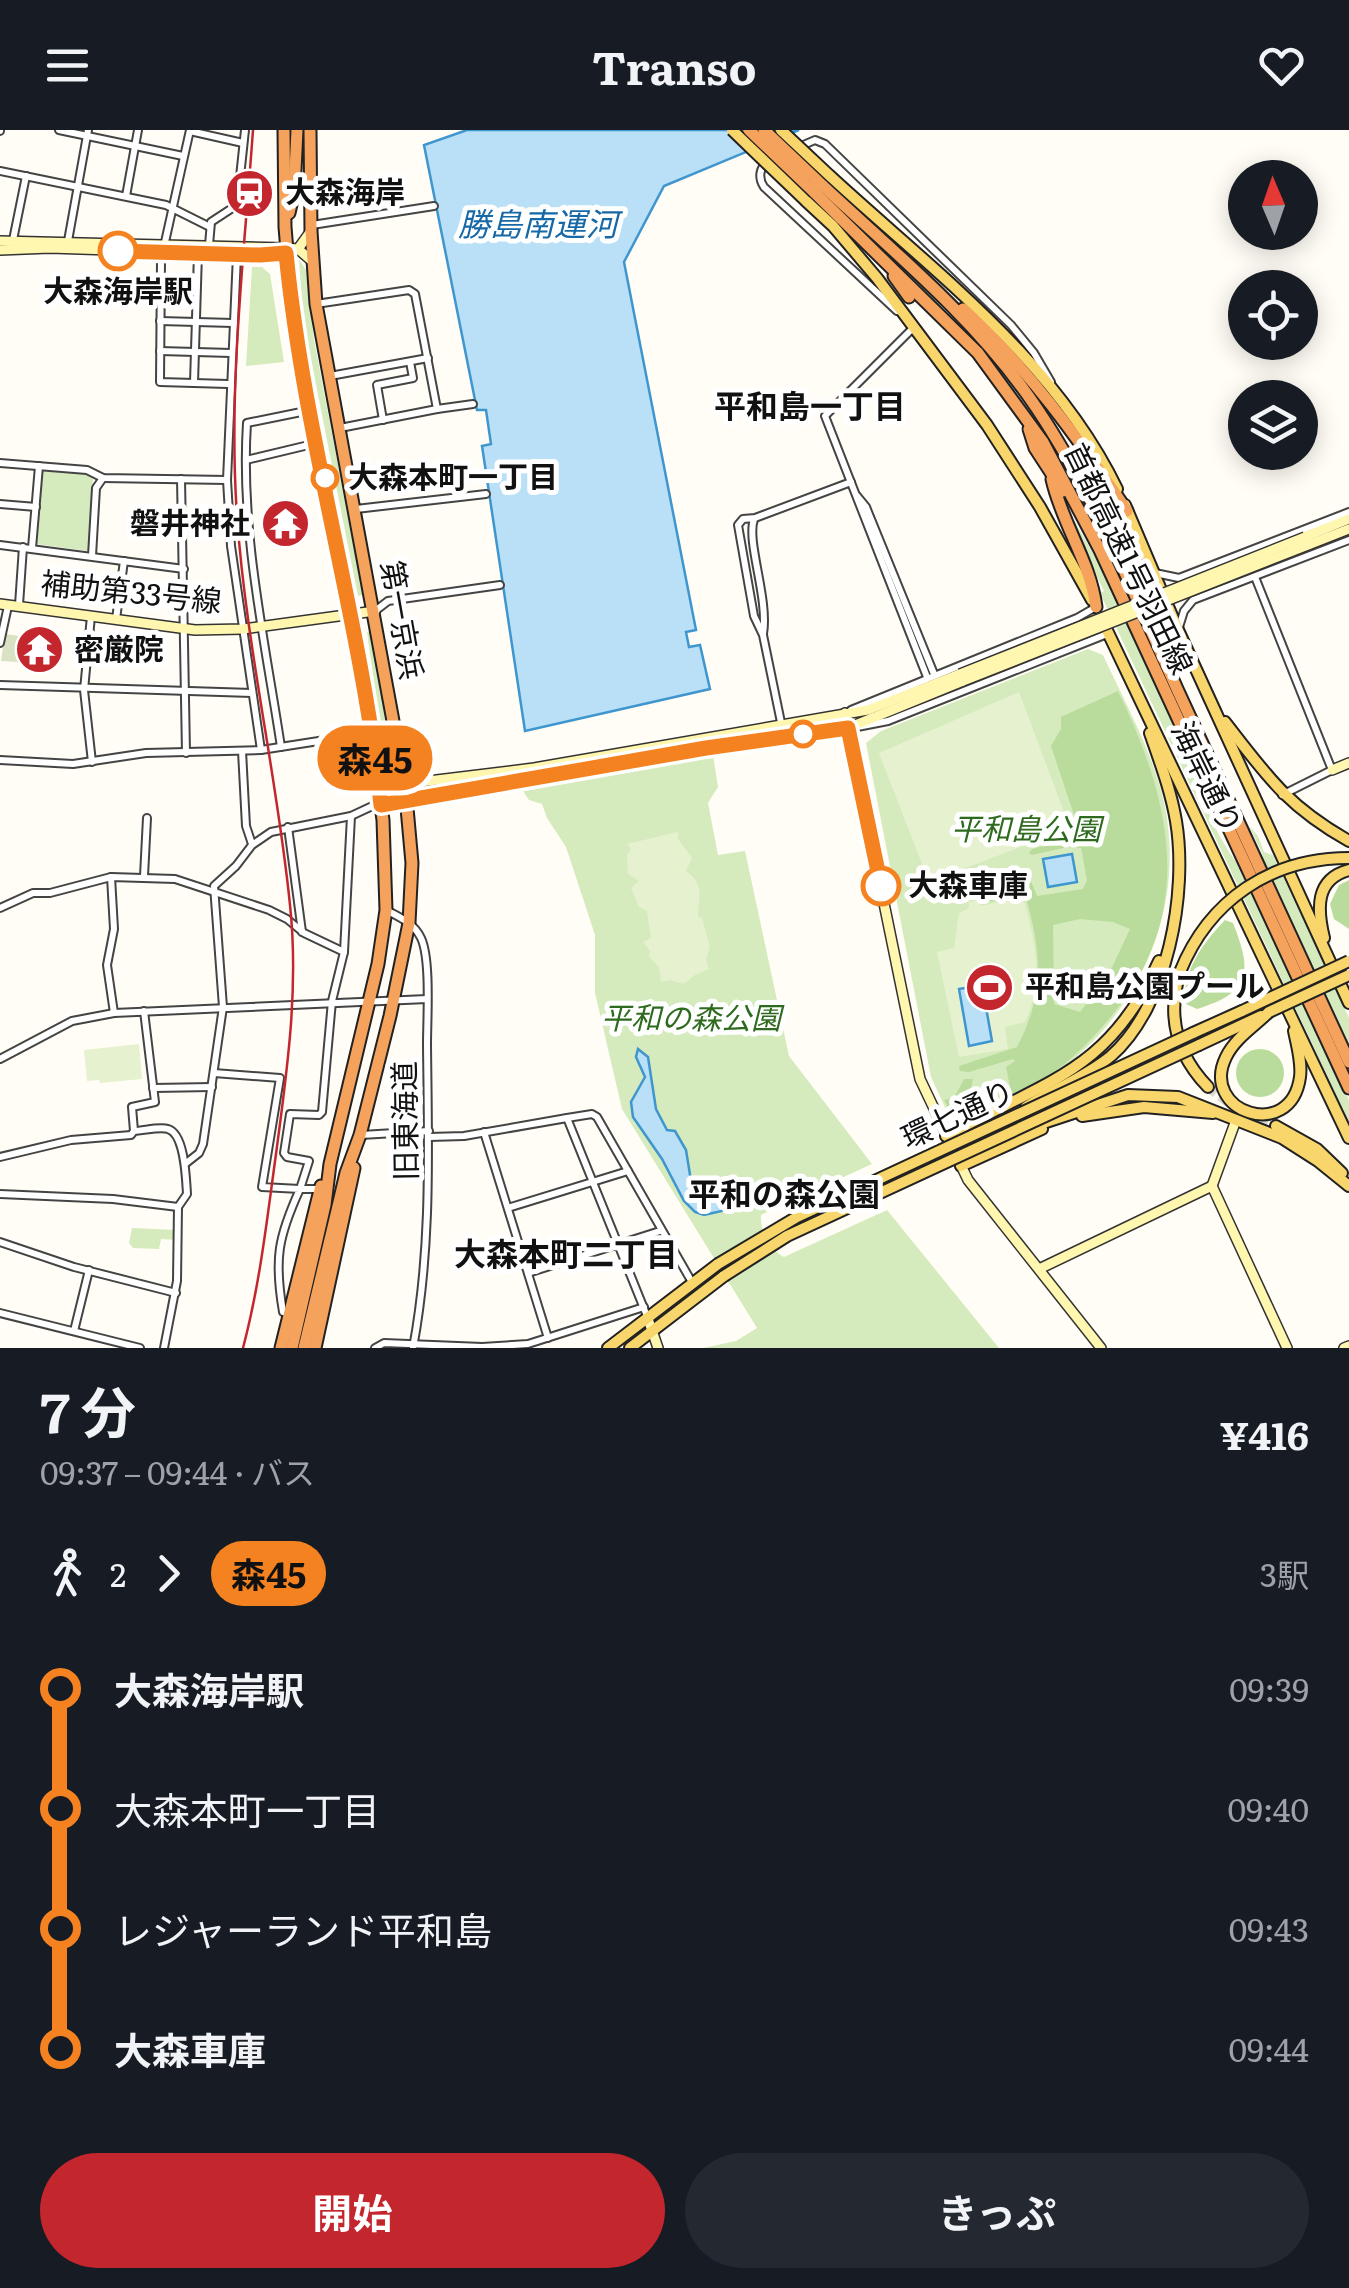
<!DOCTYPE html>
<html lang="ja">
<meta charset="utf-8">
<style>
:root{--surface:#171b24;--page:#242831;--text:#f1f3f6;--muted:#9ea1a6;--accent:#c4262e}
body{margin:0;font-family:Literata,"Noto Sans JP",serif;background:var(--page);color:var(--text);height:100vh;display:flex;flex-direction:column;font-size:38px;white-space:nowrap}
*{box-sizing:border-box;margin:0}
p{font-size:32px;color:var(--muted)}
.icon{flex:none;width:55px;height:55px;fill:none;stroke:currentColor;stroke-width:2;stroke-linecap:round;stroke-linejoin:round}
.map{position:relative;height:1218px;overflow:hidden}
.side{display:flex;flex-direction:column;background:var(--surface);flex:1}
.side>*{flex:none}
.badge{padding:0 20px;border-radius:32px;font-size:35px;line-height:65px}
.needle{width:65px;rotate:358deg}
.fabs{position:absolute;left:1228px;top:30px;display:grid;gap:20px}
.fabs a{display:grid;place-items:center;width:90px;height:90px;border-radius:50%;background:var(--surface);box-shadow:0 5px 25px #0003;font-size:50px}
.map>.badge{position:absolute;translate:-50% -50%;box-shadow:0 0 0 5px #fff}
.legs{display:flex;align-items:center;gap:15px;height:110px;padding:0 40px;font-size:32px}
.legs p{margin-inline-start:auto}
.overview{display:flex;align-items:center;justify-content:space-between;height:170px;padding:0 40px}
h1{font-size:55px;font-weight:700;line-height:75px}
.cta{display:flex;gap:20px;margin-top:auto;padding:20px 40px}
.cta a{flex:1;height:115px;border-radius:60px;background:var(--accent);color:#fff;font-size:40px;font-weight:700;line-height:115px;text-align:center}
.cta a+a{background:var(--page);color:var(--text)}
ul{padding:0 40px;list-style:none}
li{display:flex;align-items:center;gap:35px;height:120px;font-size:38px}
li i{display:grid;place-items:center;width:15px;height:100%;margin:0 12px;background:currentColor}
li i::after{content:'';width:25px;height:25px;margin:-12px;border:8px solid;border-radius:50%;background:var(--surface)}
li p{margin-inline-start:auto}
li:first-child i{background:linear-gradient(#0000 50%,currentColor 0)}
li:last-child i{background:linear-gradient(currentColor 50%,#0000 0)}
header{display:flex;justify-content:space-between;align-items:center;height:130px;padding:0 40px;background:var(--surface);font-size:45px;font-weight:700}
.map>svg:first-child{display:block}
.green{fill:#d5ebbd}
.forest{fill:#b9dc9c;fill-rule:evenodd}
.cemetery{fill:#d9e3c4}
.pitch{fill:#e6f2cf}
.water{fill:#b9e0f7;stroke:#3f96cf;stroke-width:2.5}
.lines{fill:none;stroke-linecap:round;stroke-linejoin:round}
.stream{stroke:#3f96cf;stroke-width:2.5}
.primary-tunnel{stroke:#dbdad3;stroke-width:10;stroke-dasharray:10 5;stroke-linecap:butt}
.street-casing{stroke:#444;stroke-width:10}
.secondary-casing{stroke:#333;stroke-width:12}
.primary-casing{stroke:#222;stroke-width:14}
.highway-casing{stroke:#222;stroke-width:15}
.street{stroke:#fff;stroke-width:6}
.secondary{stroke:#fff6b0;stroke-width:9}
.primary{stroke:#f9d66b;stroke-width:10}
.highway{stroke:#f5a25d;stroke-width:11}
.rail{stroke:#c4262e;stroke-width:2.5}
.secondary-bridge-casing{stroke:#333;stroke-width:12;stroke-linecap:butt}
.primary-bridge-casing{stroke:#222;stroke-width:14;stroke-linecap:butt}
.highway-bridge-casing{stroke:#222;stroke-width:15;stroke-linecap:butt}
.secondary-bridge{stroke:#fff6b0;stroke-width:9}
.primary-bridge{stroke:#f9d66b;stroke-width:10}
.highway-bridge{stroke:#f5a25d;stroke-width:11}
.line-1-casing{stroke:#fff;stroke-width:22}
.line-1{stroke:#f58220;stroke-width:15}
.stop-1-dot{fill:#fff;stroke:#f58220;stroke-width:5}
.labels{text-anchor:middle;stroke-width:10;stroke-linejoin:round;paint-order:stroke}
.poi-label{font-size:30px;font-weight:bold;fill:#111;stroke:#fff;text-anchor:start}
.stop-label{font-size:30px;font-weight:bold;fill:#111;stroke:#fff;text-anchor:start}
.street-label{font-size:30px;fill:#111;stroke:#fff}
.park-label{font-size:30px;font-style:italic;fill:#2f6b1f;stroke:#fff}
.water-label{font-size:32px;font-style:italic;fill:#1768a6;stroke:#fff}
.neighbourhood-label{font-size:32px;font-weight:bold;fill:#111;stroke:#fff}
</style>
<header><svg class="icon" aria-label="menu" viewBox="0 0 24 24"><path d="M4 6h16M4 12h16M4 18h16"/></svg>Transo<svg class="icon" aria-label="heart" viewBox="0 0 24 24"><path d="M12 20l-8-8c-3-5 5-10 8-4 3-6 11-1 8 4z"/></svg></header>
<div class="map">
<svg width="1349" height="1218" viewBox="0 0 1349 1218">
<rect width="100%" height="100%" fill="#fffdf5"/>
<g class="green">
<path d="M 299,129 L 306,140 L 314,210 L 363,465 L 358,466 L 303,189 Z"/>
<path d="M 252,137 L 262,137 L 270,144 L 284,232 L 246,236 Z"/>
<path d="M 42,341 L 85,344 L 93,349 L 88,421 L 36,414 Z"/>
<path d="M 1070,383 L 1099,434 L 1197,641 C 1198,667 1223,719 1242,738 L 1349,970 L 1349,992 L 1100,463 L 1104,461 L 1071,393 Z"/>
<path d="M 372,501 L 391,631 L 385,632 L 367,502 Z"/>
<path d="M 1088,519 L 1103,525 C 1123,568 1147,612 1160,657 C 1194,773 1136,899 1034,957 C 1009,972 986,977 959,989 L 949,986 L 931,947 L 866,613 L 881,601 Z"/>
<path d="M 713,625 L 718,657 L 708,673 L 718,725 L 745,721 L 789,926 L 872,1034 L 761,1085 C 760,1101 769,1119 784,1127 L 887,1080 L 999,1218 L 703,1218 L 736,1211 L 757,1198 L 622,979 L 595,863 L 595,805 L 566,717 L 547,688 L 542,674 L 529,670 L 521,658 Z"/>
<path d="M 1249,696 L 1258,706 L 1264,722 L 1273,725 L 1349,888 L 1349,922 L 1263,734 L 1262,723 Z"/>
<path d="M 132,1098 L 176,1100 L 177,1110 L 161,1109 L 159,1119 L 133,1118 L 129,1113 Z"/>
</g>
<g class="forest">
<path d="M 1118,561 C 1171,670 1197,780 1114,883 C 1091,911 1067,936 1035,954 C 1017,963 971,990 952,985 L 944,970 L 954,968 L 964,949 L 973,949 L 970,962 L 975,977 L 1004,966 L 1010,957 L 1006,937 L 1015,931 L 1013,929 L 969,942 L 960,941 L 959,936 L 1017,917 C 1045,864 1042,822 1025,765 L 982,773 L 980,763 L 970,769 L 968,761 L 1031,751 L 1037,766 L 1083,759 L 1087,750 L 1081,718 L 1068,717 L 1032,725 L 1029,723 L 1032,719 L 1070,709 L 1076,691 L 1051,616 L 1061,599 L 1061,587 ZM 1080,789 L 1113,792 L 1130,799 L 1107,848 L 1080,882 L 1054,874 L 1053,795 Z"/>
<path d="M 1349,750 L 1349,799 L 1334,789 L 1330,774 L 1339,755 Z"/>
<path d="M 1225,790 L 1233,793 C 1252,842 1252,862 1197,879 L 1186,874 C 1180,843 1204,812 1225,790 Z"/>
<circle cx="1260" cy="943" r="24"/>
</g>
<path class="cemetery" d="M 5,504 L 27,507 L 26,526 L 37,527 L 36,533 L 1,531 Z"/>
<g class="pitch">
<path d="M 1019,562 L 1070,698 L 929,752 L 879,623 Z"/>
<path d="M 678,702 L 678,709 L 692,728 L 686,741 C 706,755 698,768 698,787 L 702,788 L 710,817 L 706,830 L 709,839 L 695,845 L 684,854 L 670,850 L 661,852 L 659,838 L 649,826 L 650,821 L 643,812 L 651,808 L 647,781 L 639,777 L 631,758 L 639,751 L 628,744 L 627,725 L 631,719 L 627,714 Z"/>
<path d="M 1023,767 C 1035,810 1045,851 1025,892 L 1005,897 L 1008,919 L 959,927 L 937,822 L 954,818 L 959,783 L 969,778 L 969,772 L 978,770 L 981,776 Z"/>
<path d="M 139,914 L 142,949 L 100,953 L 99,950 L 87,951 L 84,920 Z"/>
</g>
<g class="water">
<path d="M 467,0 L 799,0 L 664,56 L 624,132 L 696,500 L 686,502 L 689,517 L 700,515 L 710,559 L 525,601 L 482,316 L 491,314 L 486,280 L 477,280 L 424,15 Z"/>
<path d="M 1072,724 L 1077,752 L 1048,757 L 1043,729 Z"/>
<path d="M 982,855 L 992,911 L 969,916 L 959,859 Z"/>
<path d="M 638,919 L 648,927 L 656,979 L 667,1000 L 675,1001 L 686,1020 L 692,1057 L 719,1063 L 725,1075 L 722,1081 L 704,1085 L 695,1082 L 684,1071 L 662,1029 L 633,987 L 631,972 L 645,947 L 636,927 Z"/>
</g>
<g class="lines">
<path class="stream" d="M 664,899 L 676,887 L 693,887 L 700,899"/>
<path class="primary-tunnel" d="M 1208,957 L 1243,983 L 1276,996"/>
<defs>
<g id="street">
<path d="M 59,0 L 183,26"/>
<path d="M 190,0 L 161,130 L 160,252 L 228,254"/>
<path d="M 0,1 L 0,0"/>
<path d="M 190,1 L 243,13"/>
<path d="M 785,23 L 815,10 L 825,14 L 1011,195 L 1034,223 L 1051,252"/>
<path d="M 769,31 C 759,37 758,48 764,57 L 897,181"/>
<path d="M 0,41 L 166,75 L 210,97"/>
<path d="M 126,66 L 138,0"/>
<path d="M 312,95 L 434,76"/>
<path d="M 13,110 L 26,46"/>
<path d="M 68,111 L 88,0"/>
<path d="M 209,115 L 211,92 L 237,75 L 245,0"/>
<path d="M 316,174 L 409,160 L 415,164 L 437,279 L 340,298"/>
<path d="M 160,191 L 233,193"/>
<path d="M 914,197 L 825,286 L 927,547"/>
<path d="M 160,221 L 231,223"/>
<path d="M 330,246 L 428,228"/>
<path d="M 194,253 L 198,123"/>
<path d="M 437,279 L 473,274"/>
<path d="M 383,290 L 377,255 L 413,248 L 410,232"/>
<path d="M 246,330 L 317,313"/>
<path d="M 0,333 L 87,340 L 103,348 L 227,350 L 237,125"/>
<path d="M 181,349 L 186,623"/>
<path d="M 227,350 L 231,416 L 261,620"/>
<path d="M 857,366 L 866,377 L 934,544"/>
<path d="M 0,374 L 36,377"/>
<path d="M 356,379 L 486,364"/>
<path d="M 754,389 C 746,412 769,468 763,504"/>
<path d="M 0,415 L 184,439"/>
<path d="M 32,418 L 39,336"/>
<path d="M 92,426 L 96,358 L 103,348"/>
<path d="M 1155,443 L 1179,448 L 1349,382"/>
<path d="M 1255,447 L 1332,640 L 1282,665"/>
<path d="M 19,475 L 23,417"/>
<path d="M 375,481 L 388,471 L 500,455"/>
<path d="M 91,486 L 84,560 L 92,632"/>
<path d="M 116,489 L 124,431"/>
<path d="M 1179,497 L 1184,481 L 1193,470 L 1349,410"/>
<path d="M 0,513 L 8,476"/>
<path d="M 0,555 L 252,563"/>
<path d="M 851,580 L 1077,488 L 1096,477"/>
<path d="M 852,598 L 888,591 L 1107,504"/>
<path d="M 784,607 L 763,505 L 754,486 L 738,395 L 743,389 L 755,388 L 851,352"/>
<path d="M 281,617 C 265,511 240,401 247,293 L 311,280"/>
<path d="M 242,621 L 246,696 L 252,714"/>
<path d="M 0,630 L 73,634 L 146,623 L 261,620 L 370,603"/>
<path d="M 288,697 L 302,802"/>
<path d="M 144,746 L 147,688"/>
<path d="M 111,747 L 114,799 L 107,835 L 114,883"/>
<path d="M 0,778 L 33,763 L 50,763 L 111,747 L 175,749 L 269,780 L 287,789 L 304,803 L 344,822 L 332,871 L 322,982 L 319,985 L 290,984 L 284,1023 L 287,1027 L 309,1031 L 300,1059 L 318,1059"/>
<path d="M 386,780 C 399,787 414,793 421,808 C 431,829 427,889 427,914 C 428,1017 432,1116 413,1218"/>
<path d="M 344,822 L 351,686"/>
<path d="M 0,929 L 72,891 L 114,883 L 427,869"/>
<path d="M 214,943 L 280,948 L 262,1057 L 300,1059 C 278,1107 274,1129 283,1182 L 288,1183"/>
<path d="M 153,958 L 212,957"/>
<path d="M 567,988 L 592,984 L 597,987 L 693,1154"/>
<path d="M 134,1001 L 132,977 L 155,972 L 144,881"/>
<path d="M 484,1002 L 548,1208"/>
<path d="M 361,1005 L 429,1001"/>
<path d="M 429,1007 L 464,1006 L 567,988 L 647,1186"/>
<path d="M 0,1027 L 71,1010 L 131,1005 L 134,1001 C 143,1001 160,996 168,999 C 185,1004 186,1049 187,1064 L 178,1077 L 177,1151 L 164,1218"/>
<path d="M 185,1034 L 199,1023 L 203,1014 L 223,877 L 214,756 L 236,736 L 252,715 L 271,702 L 351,686 L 381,672"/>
<path d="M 0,1064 L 113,1069 L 178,1077"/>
<path d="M 508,1078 L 628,1041"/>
<path d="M 0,1112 L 74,1137 L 176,1163"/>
<path d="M 528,1143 L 660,1101"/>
<path d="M 0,1183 L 140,1218"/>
<path d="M 74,1201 L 89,1140"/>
<path d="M 375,1218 L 384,1213 L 482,1217 L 528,1214 L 644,1177"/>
</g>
<g id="secondary">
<path d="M 0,111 L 286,118 L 298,119 L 312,131"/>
<path d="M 0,120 L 50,118 L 260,125 L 298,119 L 311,101"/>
<path d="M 1305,407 L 1349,389"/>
<path d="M 1308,415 L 1349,399"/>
<path d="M 0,474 L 195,500 L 243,499 L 375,481"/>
<path d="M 845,583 L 920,949 L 968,1050 L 1101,1218"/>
<path d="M 1332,640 L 1349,633"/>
<path d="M 380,662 L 420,652 L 534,638 L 868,580 L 960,544"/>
<path d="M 381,675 L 705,618 L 848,598 L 963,551"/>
<path d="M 1212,1056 L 1236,990"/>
<path d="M 1039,1139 L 1212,1056 L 1287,1218"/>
<path d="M 648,1189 L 658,1218"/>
<path d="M 1344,1218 L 1349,1216"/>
</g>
<g id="primary">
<path d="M 830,46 C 933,141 1055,230 1117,359"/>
<path d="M 806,71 L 833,96 L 877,148 L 987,295 L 1040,377 L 1092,470"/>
<path d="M 1125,375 L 1178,500 L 1349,873"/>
<path d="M 1102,490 L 1349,1008"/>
<path d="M 1225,592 C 1267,646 1287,676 1349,711"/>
<path d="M 1324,808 C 1317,779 1315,749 1349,740"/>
<path d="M 1180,842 C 1167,885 1176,924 1208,957"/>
<path d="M 1269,882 C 1255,896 1235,908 1226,927 C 1199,982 1291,1013 1300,947 C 1302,932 1297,916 1294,901"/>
<path d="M 1193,903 L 1242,881"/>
<path d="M 1199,915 L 1261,886"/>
<path d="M 1026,977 C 1053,960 1087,946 1111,926 C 1168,876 1188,762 1176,691 C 1171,661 1160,632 1150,603"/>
<path d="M 1082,986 L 1144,977 L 1213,983"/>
<path d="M 1034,996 L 1128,965 L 1178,967 L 1282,1008 L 1318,1031 L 1349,1056"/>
<path d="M 1276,996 L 1317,1019 L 1342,1043"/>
<path d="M 946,1006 C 1044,951 1109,943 1159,831"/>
<path d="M 961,1036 L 1042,999"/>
<path d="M 608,1218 L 718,1134"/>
<path d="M 630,1218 L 724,1146"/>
</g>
<g id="highway">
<path d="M 284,0 L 285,97 L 292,180 L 362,542 L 383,690 L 386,780 L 378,834 L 330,1034 L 325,1075 L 292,1218"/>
<path d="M 822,55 C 894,122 972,186 1029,267 C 1091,355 1132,460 1177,559 C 1233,683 1292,807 1349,932"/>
<path d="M 814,62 L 978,223 L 1043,312 L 1100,420 L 1349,958"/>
<path d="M 289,83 L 294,61 L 297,0"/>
<path d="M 894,146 L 909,167"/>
<path d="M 963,179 C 1029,239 1078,308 1127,381"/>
<path d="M 1029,299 L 1035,318 L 1063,361"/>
<path d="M 1052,349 C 1062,394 1090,431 1096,477"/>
<path d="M 281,1218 L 321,1056"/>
<path d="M 304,1218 L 346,1043 L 360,1005 L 390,886 L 409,793 L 412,733 L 405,656 L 316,174 L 311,101 L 310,0"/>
<path d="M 315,1218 L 354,1038"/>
</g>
</defs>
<use href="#street" class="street-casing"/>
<use href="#secondary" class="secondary-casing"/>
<use href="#primary" class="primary-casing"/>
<use href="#highway" class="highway-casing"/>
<use href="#street" class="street"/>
<use href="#secondary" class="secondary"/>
<use href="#primary" class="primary"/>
<use href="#highway" class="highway"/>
<path class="rail" d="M 243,1218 C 260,1154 267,1089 276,1024 C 287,941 299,859 290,775 C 277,645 246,516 237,386 C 228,258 244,127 253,0"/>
<defs>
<g id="secondary-bridge">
<path d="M 960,544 L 1305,407"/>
<path d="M 963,551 L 1308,415"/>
</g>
<g id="primary-bridge">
<path d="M 732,0 L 806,71"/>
<path d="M 781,0 L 830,46"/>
<path d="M 1180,842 C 1209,770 1271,728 1349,728"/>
<path d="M 1242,881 L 1349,831"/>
<path d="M 1269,882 L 1349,845"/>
<path d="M 718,1134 L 797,1087 L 1193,903"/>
<path d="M 724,1146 L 787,1106 L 1199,915"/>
</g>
<g id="highway-bridge">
<path d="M 749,0 L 814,62"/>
<path d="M 764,0 L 822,55"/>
</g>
</defs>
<use href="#secondary-bridge" class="secondary-bridge-casing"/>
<use href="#primary-bridge" class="primary-bridge-casing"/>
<use href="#highway-bridge" class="highway-bridge-casing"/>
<use href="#secondary-bridge" class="secondary-bridge"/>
<use href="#primary-bridge" class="primary-bridge"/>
<use href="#highway-bridge" class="highway-bridge"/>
</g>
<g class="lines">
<defs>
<path id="line-1" d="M 118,121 L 260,125 L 286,123 C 304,309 361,489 381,675 L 706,618 L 848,598 L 881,756"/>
</defs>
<use href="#line-1" class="line-1-casing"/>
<use href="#line-1" class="line-1"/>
</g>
<defs>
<symbol id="station-disc" viewBox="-11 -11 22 22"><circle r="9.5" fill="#c4262e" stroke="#fff"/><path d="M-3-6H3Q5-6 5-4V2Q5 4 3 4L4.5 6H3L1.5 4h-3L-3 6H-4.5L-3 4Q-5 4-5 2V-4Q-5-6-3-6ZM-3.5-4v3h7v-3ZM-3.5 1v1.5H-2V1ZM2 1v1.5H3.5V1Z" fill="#fff"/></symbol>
<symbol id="temple-disc" viewBox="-11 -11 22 22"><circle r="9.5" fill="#c4262e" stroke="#fff"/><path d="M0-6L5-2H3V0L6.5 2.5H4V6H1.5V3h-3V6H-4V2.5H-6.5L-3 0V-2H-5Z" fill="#fff"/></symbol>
<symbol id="stadium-disc" viewBox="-11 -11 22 22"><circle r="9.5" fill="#c4262e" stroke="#fff"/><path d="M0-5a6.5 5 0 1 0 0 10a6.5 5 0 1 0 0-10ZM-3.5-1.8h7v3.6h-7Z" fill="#fff"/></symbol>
</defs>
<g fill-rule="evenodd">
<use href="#station-disc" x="222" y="36" width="55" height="55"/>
<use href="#temple-disc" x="258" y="366" width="55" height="55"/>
<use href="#temple-disc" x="12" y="492" width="55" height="55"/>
<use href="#stadium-disc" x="962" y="830" width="55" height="55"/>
</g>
<g class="stop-1-dot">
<circle cx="118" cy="121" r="18"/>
<circle cx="325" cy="348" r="12"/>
<circle cx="803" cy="604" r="12"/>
<circle cx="881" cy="756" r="18"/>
</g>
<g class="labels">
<g class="poi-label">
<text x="285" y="73">大森海岸</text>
<text x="250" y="404" text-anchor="end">磐井神社</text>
<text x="74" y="530">密厳院</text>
<text x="1025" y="867">平和島公園プール</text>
</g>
<g class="stop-label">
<text x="118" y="172" text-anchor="middle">大森海岸駅</text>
<text x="348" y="358">大森本町一丁目</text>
<text x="908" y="766">大森車庫</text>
</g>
<g class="street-label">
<text transform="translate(1128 429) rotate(64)" y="10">首都高速1号羽田線</text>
<text transform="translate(131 463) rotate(6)" y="10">補助第33号線</text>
<text transform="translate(401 490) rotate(80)" y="10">第一京浜</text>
<text transform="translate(1206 648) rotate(64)" y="10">海岸通り</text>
<text transform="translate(958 985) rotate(-25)" y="10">環七通り</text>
<text transform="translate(406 991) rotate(-91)" y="10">旧東海道</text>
</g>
<g class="park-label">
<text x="1026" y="710">平和島公園</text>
<text x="691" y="899">平和の森公園</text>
</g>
<g class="water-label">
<text x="538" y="106">勝島南運河</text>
</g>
<g class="neighbourhood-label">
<text x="810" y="288">平和島一丁目</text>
<text x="784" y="1076">平和の森公園</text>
<text x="566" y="1136">大森本町二丁目</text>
</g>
</g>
</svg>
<div class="fabs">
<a><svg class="needle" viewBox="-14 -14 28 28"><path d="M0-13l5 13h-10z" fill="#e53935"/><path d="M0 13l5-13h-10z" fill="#9ea1a6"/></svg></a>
<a><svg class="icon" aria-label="locate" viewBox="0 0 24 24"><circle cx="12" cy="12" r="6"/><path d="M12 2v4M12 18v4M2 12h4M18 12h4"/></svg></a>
<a><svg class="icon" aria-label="layers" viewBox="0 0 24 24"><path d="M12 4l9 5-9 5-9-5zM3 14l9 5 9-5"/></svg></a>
</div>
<b class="badge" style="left:375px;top:628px;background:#f58220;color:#111">森45</b>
</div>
<section class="side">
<div class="overview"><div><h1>7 分</h1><p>09:37 – 09:44 · バス</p></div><b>¥416</b></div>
<div class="legs"><svg class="icon" aria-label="walk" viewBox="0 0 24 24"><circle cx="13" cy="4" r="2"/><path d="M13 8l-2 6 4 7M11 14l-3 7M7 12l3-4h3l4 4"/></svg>2<svg class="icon" aria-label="forward" viewBox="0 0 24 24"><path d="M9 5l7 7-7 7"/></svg><b class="badge" style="background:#f58220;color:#111">森45</b><p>3駅</p></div>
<ul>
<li><i style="color:#f58220"></i><b>大森海岸駅</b><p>09:39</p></li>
<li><i style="color:#f58220"></i><span>大森本町一丁目</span><p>09:40</p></li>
<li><i style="color:#f58220"></i><span>レジャーランド平和島</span><p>09:43</p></li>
<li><i style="color:#f58220"></i><b>大森車庫</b><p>09:44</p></li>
</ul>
<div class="cta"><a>開始</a><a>きっぷ</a></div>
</section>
